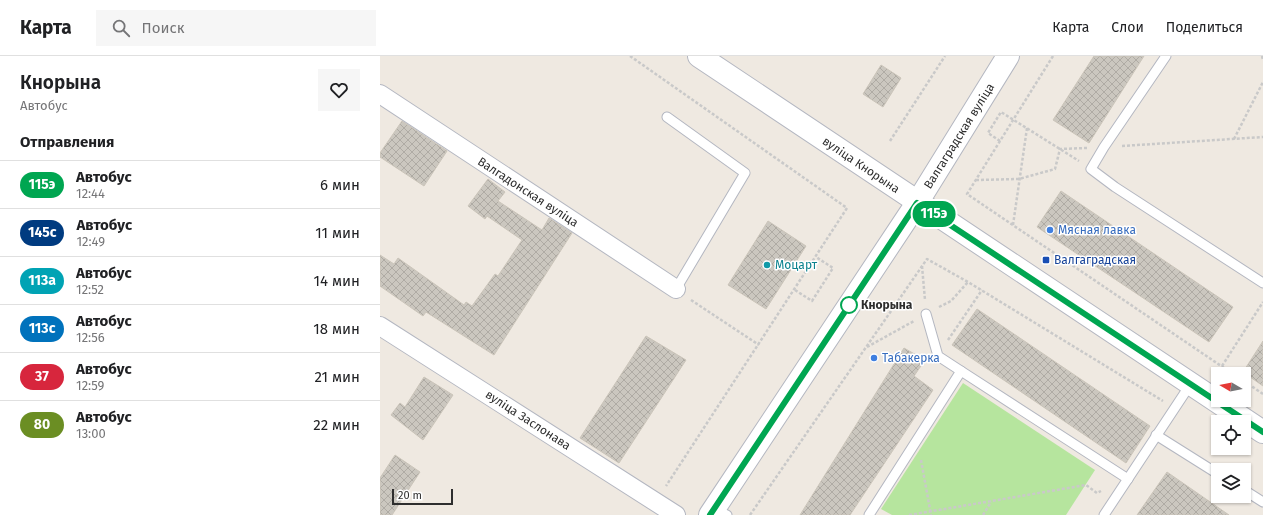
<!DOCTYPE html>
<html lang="ru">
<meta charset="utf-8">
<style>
:root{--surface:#fff;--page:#f6f6f6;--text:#202124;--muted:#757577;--line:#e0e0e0}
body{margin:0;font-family:"Fira Sans",sans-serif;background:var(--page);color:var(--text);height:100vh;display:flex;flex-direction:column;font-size:15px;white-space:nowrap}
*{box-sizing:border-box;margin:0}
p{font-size:13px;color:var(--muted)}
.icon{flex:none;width:22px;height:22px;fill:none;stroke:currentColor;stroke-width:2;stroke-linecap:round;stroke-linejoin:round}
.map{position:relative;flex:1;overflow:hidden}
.panel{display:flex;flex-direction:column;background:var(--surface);width:380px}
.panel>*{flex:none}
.badge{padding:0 8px;border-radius:13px;font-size:14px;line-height:26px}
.needle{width:26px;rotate:280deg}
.buttons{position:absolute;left:831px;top:311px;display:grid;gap:8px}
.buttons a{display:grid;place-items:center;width:40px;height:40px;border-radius:0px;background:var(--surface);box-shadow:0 1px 3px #0004;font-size:20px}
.scale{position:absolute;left:12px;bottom:10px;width:61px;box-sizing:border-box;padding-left:4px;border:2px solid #2e2e2e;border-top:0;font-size:11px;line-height:14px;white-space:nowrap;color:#2e2e2e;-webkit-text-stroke:3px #fff;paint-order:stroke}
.map>.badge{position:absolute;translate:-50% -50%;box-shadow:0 0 0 2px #fff}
h2{padding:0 20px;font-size:15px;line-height:36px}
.round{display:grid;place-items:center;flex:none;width:42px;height:42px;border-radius:0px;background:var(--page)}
.headline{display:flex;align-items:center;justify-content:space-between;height:68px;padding:0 20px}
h1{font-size:19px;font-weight:600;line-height:30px}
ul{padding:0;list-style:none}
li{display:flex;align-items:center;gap:12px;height:48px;padding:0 20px;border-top:1px solid var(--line)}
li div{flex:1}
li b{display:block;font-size:15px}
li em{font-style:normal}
li .badge{min-width:44px;font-weight:700;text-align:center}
header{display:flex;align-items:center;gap:24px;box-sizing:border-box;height:56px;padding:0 20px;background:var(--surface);border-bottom:1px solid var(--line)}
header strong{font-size:19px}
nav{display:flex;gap:22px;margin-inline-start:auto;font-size:14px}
.search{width:280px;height:36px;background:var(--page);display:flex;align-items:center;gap:10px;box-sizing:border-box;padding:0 14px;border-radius:0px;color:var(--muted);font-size:15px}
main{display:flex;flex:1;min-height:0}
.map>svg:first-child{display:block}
.park{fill:#b6e59e}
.building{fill:url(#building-cross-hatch);stroke:#cbc5ba}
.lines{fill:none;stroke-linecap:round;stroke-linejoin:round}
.lane-casing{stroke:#b4b7c1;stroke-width:11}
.street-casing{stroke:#b4b7c1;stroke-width:20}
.secondary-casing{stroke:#b4b7c1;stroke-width:24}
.path{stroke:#c9c9c9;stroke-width:2.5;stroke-dasharray:3 2;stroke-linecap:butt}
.lane{stroke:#fff;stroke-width:9}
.street{stroke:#fff;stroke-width:18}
.secondary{stroke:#fff;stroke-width:22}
.line-casing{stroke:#fff;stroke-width:9}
.line{stroke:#00a651;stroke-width:6}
.shop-dot{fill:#3f7fe0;stroke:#fff;stroke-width:1.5}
.transit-dot{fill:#1a4fb4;stroke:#fff;stroke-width:1.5}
.culture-dot{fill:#0f9aa8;stroke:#fff;stroke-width:1.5}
.stop-dot{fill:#fff;stroke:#00a651;stroke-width:2}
.labels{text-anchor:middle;stroke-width:3;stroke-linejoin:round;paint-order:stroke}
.street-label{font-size:12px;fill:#2e2e2e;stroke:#fff}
.shop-label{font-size:12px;fill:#366cbe;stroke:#fff;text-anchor:start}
.transit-label{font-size:12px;fill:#164399;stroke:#fff;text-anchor:start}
.culture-label{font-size:12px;fill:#0d838f;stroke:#fff;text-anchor:start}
.stop-label{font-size:12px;font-weight:bold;fill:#2e2e2e;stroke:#fff;text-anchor:start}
</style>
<header>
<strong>Карта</strong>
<div class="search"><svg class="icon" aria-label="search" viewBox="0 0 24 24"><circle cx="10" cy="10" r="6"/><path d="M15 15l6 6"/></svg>Поиск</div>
<nav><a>Карта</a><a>Слои</a><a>Поделиться</a></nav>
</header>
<main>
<section class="panel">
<div class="headline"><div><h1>Кнорына</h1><p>Автобус</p></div><a class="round"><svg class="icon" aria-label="heart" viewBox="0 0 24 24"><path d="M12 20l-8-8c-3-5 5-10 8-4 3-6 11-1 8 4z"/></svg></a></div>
<h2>Отправления</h2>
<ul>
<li><span class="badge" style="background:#00a651;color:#fff">115э</span><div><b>Автобус</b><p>12:44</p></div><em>6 мин</em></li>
<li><span class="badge" style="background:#003b80;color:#fff">145с</span><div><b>Автобус</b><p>12:49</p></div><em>11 мин</em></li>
<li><span class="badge" style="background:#00a3b4;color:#fff">113а</span><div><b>Автобус</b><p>12:52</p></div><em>14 мин</em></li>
<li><span class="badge" style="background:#0072bc;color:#fff">113с</span><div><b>Автобус</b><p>12:56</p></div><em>18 мин</em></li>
<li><span class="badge" style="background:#d7263d;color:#fff">37</span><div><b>Автобус</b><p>12:59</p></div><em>21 мин</em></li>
<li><span class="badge" style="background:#6b8e23;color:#fff">80</span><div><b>Автобус</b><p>13:00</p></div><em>22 мин</em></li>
</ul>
</section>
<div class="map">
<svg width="883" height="459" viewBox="0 0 883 459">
<defs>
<pattern id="building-cross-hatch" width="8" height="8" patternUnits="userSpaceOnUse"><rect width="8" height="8" fill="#cbc7bf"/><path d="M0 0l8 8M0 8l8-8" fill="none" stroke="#afaba4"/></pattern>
</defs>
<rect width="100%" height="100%" fill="#efe9e1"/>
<path class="park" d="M 583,327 L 715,414 L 686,459 L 512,459 L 501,453 Z"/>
<g class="building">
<path d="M 714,0 L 764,0 L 709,87 L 673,64 Z"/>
<path d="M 501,9 L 521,22 L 503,51 L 483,38 Z"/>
<path d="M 22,65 L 67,95 L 44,130 L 0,101 L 0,97 Z"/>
<path d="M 108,123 L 125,136 L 118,145 L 162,174 L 169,162 L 192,177 L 114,299 L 46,256 L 43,260 L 0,230 L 0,199 L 14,208 L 18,202 L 84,249 L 86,246 L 92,250 L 115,218 L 118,220 L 142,184 L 107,160 L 105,163 L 88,150 Z"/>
<path d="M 681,135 L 853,251 L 829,286 L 657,171 Z"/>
<path d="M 388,165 L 426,190 L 386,253 L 348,229 Z"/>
<path d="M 597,253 L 770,370 L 746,407 L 572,289 Z"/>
<path d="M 266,280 L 306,304 L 239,407 L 200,382 Z"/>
<path d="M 883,285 L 883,330 L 863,316 Z"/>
<path d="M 524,292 L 545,304 L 534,320 L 553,334 L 470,459 L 420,459 Z"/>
<path d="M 44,321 L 73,339 L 43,384 L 11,359 L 20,347 L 25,351 Z"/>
<path d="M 15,399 L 40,416 L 12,459 L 0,459 L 0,422 Z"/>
<path d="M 787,416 L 849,459 L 757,459 Z"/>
</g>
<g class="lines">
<defs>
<g id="lane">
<path d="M 786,0 L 724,91 L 711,113 L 735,131 L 883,227"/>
<path d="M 287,61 L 365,117 L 296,233"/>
<path d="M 546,258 L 558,300 L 581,315"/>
<path d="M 776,379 L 838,418"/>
<path d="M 864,434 L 883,446"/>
<path d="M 334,453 L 347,459"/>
<path d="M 489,459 L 581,315 L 748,423"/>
<path d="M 724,459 L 810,329"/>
</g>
<g id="street">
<path d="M 0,38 L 296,233"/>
<path d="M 0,270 L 296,459"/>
</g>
<g id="secondary">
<path d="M 319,0 L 883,376"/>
<path d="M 330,459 L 537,147 L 628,0"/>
</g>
</defs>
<use href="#lane" class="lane-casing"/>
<use href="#street" class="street-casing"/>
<use href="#secondary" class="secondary-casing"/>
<g class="path">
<path d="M 250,0 L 467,152 L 286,430"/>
<path d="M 673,0 L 587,138 L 853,318"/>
<path d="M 882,0 L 883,4"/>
<path d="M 854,83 L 883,26"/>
<path d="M 510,85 L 565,0"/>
<path d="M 620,85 L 608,77 L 621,56 L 699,105"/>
<path d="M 742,90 L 883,81"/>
<path d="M 596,124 L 639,123 L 675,113 L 680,93 L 707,92"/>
<path d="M 633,169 L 647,72"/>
<path d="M 542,210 L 545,244"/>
<path d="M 415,234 L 432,245 L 453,212 L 436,201"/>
<path d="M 311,244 L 379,289"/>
<path d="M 559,251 L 571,245 L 588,226"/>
<path d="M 568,284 L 602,234"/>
<path d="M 487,291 L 534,265"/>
<path d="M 842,310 L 883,246"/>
<path d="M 864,325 L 883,338"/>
<path d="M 541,404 L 551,459"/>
<path d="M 370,459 L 547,203 L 588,226 L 783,345"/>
<path d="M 529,459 L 706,429 L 717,437 L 721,435"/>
<path d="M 603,459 L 611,446"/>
</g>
<use href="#lane" class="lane"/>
<use href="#street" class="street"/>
<use href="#secondary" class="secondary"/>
</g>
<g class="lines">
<defs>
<path id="line" d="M 330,459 L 537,147 L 883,376"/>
</defs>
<use href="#line" class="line-casing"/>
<use href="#line" class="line"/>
</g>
<g class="shop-dot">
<circle cx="670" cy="174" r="4"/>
<circle cx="494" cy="302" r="4"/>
</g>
<rect class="transit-dot" x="662" y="200" width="8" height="8" rx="2"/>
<circle class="culture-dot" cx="387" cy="209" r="4"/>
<circle class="stop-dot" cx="469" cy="249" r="8"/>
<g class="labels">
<g class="street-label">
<text transform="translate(579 80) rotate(-58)" y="4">Валгаградская вуліца</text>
<text transform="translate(481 109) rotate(34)" y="4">вуліца Кнорына</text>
<text transform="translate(148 136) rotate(33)" y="4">Валгадонская вуліца</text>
<text transform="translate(148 364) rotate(33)" y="4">вуліца Заслонава</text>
</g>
<g class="shop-label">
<text x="678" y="178">Мясная лавка</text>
<text x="502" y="306">Табакерка</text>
</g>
<g class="transit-label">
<text x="674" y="208">Валгаградская</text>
</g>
<g class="culture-label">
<text x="395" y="213">Моцарт</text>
</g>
<g class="stop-label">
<text x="481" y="253">Кнорына</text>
</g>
</g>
</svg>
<div class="buttons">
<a><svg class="needle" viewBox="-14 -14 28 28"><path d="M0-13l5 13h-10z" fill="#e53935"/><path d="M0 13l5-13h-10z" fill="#757577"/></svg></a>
<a><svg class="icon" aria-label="locate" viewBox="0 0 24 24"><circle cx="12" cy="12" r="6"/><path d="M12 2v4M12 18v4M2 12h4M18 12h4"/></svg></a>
<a><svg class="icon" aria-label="layers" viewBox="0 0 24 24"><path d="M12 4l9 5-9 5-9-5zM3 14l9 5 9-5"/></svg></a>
</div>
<div class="scale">20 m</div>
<b class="badge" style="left:554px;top:158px;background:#00a651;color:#fff">115э</b>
</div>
</main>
